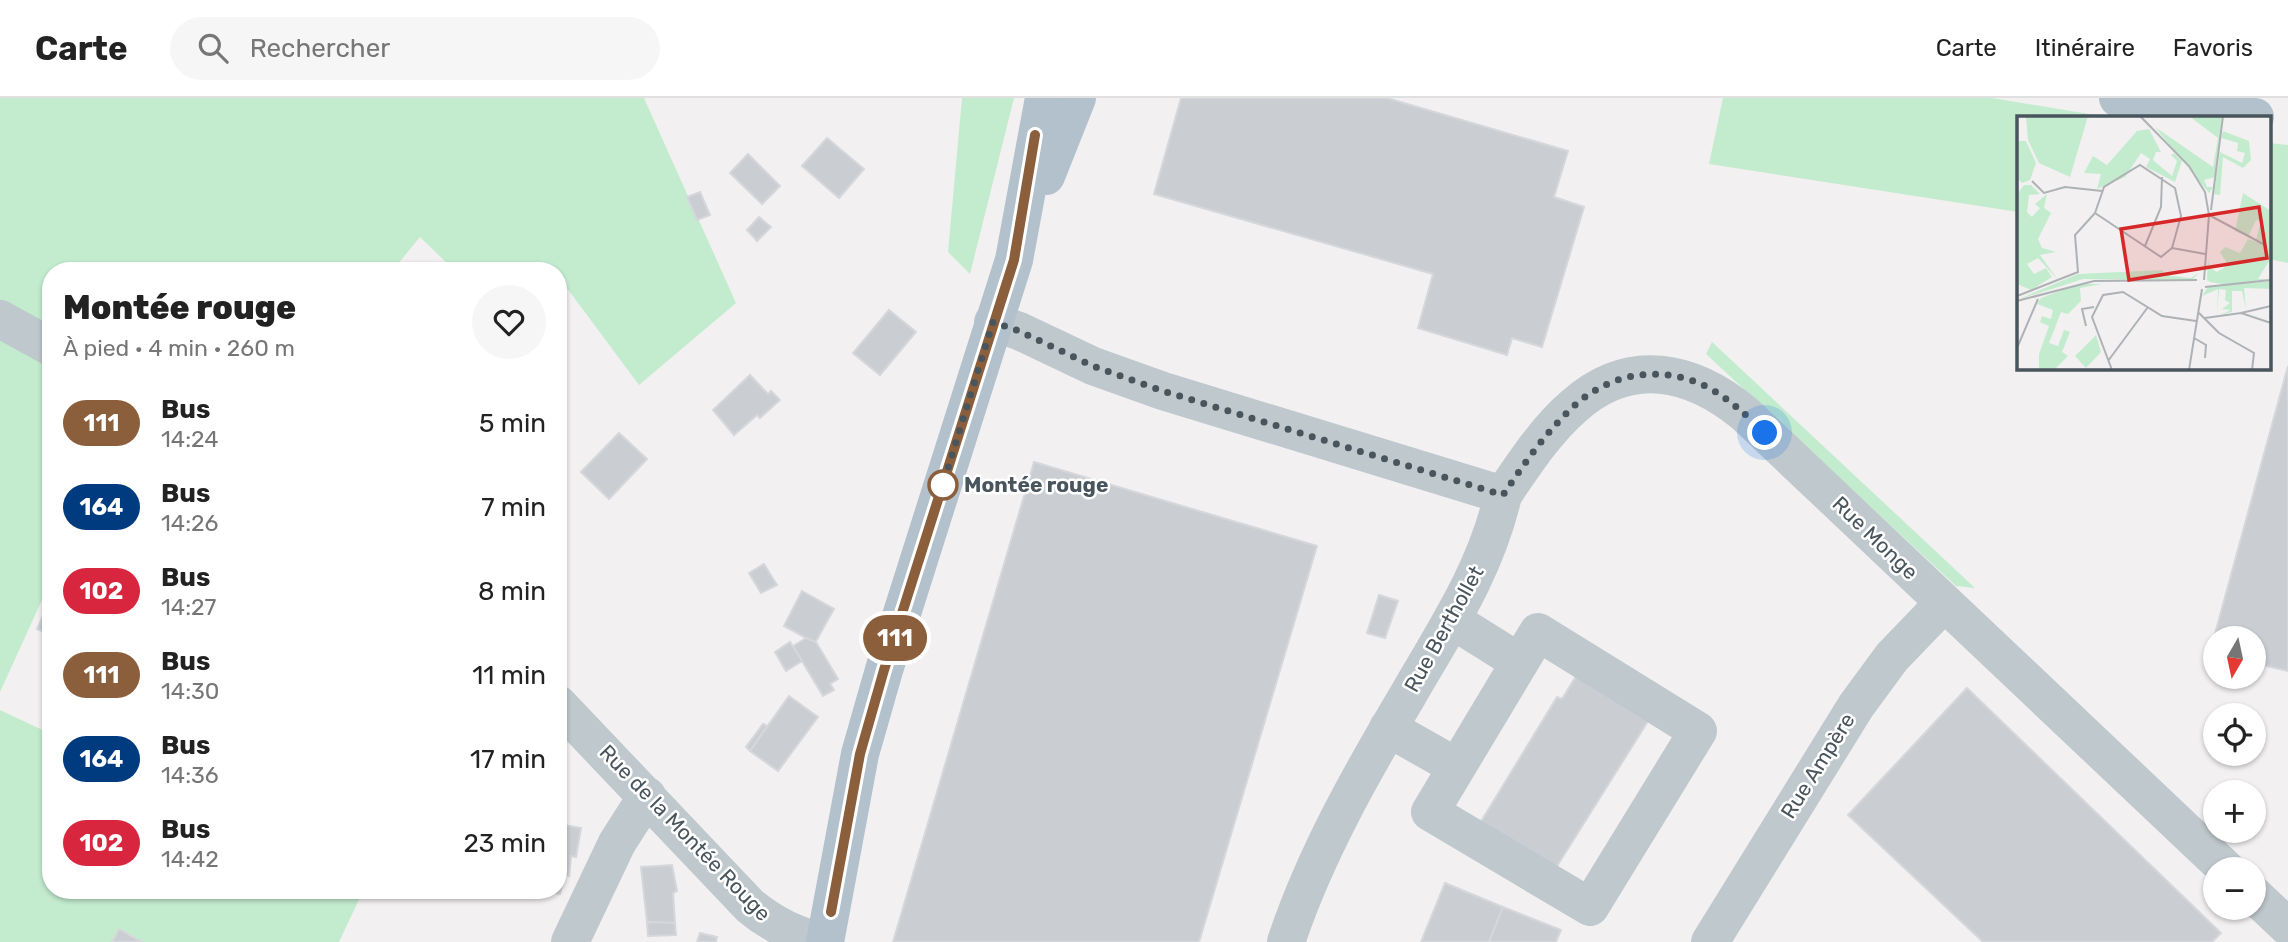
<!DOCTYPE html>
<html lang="fr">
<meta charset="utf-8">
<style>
:root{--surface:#fff;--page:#f6f6f6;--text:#222;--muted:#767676;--line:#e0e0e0}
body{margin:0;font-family:Rubik,sans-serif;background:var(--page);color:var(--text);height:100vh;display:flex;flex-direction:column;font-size:26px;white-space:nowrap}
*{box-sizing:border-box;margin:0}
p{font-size:23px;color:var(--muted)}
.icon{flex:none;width:38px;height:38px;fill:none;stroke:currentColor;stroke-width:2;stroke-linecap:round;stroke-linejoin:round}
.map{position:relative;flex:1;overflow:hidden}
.details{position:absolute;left:42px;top:164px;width:525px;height:637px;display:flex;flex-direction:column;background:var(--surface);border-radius:28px;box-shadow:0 2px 5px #0004}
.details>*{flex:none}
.badge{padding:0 14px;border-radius:23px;font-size:24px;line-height:46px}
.needle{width:46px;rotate:189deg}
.fabs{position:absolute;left:2203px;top:528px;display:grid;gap:14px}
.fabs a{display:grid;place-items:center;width:63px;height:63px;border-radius:50%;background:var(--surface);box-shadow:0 2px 5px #0004;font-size:35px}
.you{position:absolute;width:35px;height:35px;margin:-18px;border:5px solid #fff;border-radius:50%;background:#1a73e8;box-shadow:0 0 0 10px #1a73e833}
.map>.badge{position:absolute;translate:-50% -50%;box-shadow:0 0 0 4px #fff}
.round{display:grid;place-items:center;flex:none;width:74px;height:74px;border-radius:37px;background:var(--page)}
.overview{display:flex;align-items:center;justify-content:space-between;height:119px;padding:0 21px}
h1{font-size:33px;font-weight:800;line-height:52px}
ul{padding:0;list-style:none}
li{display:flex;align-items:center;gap:21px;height:84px;padding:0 21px}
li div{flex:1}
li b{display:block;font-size:26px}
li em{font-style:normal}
li .badge{min-width:77px;font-weight:700;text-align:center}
header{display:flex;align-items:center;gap:42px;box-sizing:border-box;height:98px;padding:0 35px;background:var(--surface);border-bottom:2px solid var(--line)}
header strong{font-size:33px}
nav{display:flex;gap:38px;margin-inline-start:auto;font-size:24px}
.search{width:490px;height:63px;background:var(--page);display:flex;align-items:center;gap:18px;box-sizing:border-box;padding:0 24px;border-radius:38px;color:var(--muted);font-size:26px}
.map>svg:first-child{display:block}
.green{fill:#c3eccf}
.building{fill:#caced2;stroke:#d5d7db;stroke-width:2}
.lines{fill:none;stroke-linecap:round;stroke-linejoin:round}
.minor{stroke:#bfc8cd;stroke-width:38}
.major{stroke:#b2c1cc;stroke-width:38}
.line-casing{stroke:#fff;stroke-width:16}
.line{stroke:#8b5e3c;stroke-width:10}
.walk{stroke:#49555c;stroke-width:7;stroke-dasharray:0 12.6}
.stop-dot{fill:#fff;stroke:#8b5e3c;stroke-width:3.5}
.labels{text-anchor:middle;stroke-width:5;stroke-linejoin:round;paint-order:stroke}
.stop-label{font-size:21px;font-weight:bold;fill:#49555c;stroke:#fff;text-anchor:start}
.street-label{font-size:21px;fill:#49555c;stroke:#fff}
.inset-road{fill:none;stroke:#aeb2b5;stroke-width:2}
.view{fill:#d62828;fill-opacity:0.15;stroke:#d62828;stroke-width:3.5}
.inset-edge{fill:none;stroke:#49555c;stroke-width:3.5}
</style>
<header>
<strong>Carte</strong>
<div class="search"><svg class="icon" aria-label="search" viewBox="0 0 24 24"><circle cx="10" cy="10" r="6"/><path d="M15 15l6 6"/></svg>Rechercher</div>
<nav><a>Carte</a><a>Itinéraire</a><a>Favoris</a></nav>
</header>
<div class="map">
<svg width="2288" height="844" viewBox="0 0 2288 844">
<rect width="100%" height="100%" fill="#f2f0f0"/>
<g class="green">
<path d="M 0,0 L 644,0 L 736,205 L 639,287 L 558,178 L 558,173 L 455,173 L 420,139 L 392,173 L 51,173 L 51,239 L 0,211 Z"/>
<path d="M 962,0 L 1014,0 L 970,176 L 948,154 Z"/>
<path d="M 1723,0 L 1992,0 L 2107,19 L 2018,19 L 2018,114 L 1709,66 Z"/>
<path d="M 2269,45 L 2288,47 L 2288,165 L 2269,161 Z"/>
<path d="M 0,230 L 51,260 L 51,482 L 0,594 Z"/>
<path d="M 1712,244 L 1975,490 L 1956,488 L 1706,256 Z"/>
<path d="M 0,612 L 51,636 L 51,793 L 363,793 L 339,844 L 0,844 Z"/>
</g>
<g class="building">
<path d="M 1181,0 L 1387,0 L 1568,53 L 1554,99 L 1584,109 L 1542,249 L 1512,240 L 1507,257 L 1418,230 L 1433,176 L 1154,96 Z"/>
<path d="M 827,40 L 864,71 L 839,100 L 802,68 Z"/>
<path d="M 748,56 L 780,88 L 762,106 L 730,75 Z"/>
<path d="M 700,94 L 710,117 L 697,122 L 687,99 Z"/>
<path d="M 759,119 L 771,129 L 757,143 L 747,132 Z"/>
<path d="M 889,212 L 916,234 L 880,277 L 853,255 Z"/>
<path d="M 2288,268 L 2288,573 L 2254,565 L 2254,541 L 2216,541 L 2216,556 L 2210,554 Z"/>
<path d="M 750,277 L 768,296 L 771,293 L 780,302 L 760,320 L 757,317 L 734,337 L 713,312 Z"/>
<path d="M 619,335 L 647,361 L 609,401 L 581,374 Z"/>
<path d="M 1034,364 L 1317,448 L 1199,844 L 893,844 Z"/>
<path d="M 764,466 L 777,487 L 761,495 L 749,475 Z"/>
<path d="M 802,493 L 834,511 L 815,545 L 784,528 Z"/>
<path d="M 1379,497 L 1398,503 L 1385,540 L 1367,535 Z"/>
<path d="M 51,500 L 51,537 L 37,531 Z"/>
<path d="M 806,540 L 816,544 L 838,581 L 830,586 L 834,592 L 823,598 L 793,548 Z"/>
<path d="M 790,544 L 802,563 L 786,573 L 775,554 Z"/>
<path d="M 1583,567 L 1655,612 L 1549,781 L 1474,735 L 1557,599 L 1562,601 Z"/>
<path d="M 1967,590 L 2221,835 L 2212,844 L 1983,844 L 1848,717 Z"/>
<path d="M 789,598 L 818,619 L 778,673 L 750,653 Z"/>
<path d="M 763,626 L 767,628 L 750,653 L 746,649 Z"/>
<path d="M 558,726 L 581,730 L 576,759 L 571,758 L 569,778 L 564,777 L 560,796 L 544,793 L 558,793 Z"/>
<path d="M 672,767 L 677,793 L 673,795 L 675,825 L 647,824 L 641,769 Z"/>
<path d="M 1445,785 L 1503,809 L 1489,844 L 1421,844 Z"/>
<path d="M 1503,809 L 1561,832 L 1556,844 L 1489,844 Z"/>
<path d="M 647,824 L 675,825 L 676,837 L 648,838 Z"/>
<path d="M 119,831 L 142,844 L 112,844 Z"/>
<path d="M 700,835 L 717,839 L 716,844 L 697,844 Z"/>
</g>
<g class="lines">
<g class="minor">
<path d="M 0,221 L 51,249"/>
<path d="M 993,224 L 1019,233 L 1093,268 L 1163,293 L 1503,397 C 1486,472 1446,531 1408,597 C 1361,676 1315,757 1286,844"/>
<path d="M 1503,397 C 1524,366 1546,332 1574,308 C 1630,258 1692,272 1745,316 L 2227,772"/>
<path d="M 1452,522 L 1519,564"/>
<path d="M 558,606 L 750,808 C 773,827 795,838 823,844"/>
<path d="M 1388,630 L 1457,669 L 1430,714 L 1590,809 L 1698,633 L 1538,534 L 1457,669"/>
<path d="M 2254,797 L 2288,829"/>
<path d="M 570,844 L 617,745 L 647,698"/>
<path d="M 1710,844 L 1856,608 L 1892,559 L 1944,505"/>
</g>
<g class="major">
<path d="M 2118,0 L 2255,19"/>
<path d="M 1046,78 L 1077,0"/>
<path d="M 825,844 L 860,656 L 884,572 L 1014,162 L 1044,0"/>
</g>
</g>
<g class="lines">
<defs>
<path id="line" d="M 831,814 L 860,656 L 884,572 L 1014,162 L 1035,37"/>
</defs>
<use href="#line" class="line-casing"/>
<use href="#line" class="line"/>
<path class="walk" d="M 943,387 L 940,396 L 993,224 L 1019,233 L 1093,268 L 1163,293 L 1503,397 C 1524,366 1546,334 1573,309 C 1611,273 1666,266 1711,291 C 1732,303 1748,319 1765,335"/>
</g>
<circle class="stop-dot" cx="943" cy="387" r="14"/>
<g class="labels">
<g class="stop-label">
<text x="964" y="394">Montée rouge</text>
</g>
<g class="street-label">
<text transform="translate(1875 440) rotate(44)" y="7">Rue Monge</text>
<text transform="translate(1444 531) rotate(-61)" y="7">Rue Berthollet</text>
<text transform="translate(1818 668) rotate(-58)" y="7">Rue Ampère</text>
<text transform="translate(685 735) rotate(46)" y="7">Rue de la Montée Rouge</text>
</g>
</g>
<g transform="translate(2017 18)">
<rect width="254" height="254" fill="#f2f0f0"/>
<path d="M 9,0 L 71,0 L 53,61 L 22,47 L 11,24 ZM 172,0 L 205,1 L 198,61 L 187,64 L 190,71 L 196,71 L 192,77 L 138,11 L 196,51 L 201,22 ZM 132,13 L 144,36 L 139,36 L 136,44 L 155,60 L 160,45 L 154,39 L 157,37 L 165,45 L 158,66 L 129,51 L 133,43 L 124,37 L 108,61 L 80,73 L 84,58 L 67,57 L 76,40 L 90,49 L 120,15 ZM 206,15 L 232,25 L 234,44 L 226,52 L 206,41 L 203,79 L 197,78 L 203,36 L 225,47 L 228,37 L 220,35 L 221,27 L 204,22 ZM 0,25 L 9,25 L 19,47 L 13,64 L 5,67 L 0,62 ZM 7,69 L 14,69 L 23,78 L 12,79 L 10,96 L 15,101 L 23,92 L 18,88 L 30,78 L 27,92 L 34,97 L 21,123 L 25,132 L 39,136 L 23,139 L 41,164 L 21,142 L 10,148 L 17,158 L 29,152 L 35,161 L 14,174 L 0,168 L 0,78 ZM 226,77 L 254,95 L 254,142 L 241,163 L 254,163 L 212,169 L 193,166 L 190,164 L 191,142 L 192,151 L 200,156 L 211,149 L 203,136 L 208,131 L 223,137 L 231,123 L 248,129 L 239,124 L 244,105 L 239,104 L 231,121 L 218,115 ZM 146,154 L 146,159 L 174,162 L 182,157 L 175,164 L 66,163 L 0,184 L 61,158 ZM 254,165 L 254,173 L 227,172 L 229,193 L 225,175 L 215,175 L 215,196 L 203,199 L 214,194 L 205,193 L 213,187 L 208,184 L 209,174 L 202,173 L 200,200 L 201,173 L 185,180 L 191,171 ZM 62,168 L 85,168 L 63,172 L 64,185 L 51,198 L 44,196 L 32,227 L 41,230 L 47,214 L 53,216 L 45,236 L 51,240 L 38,253 L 22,254 L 22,238 L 32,210 L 23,206 L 25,200 L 34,203 L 36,194 L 20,188 L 24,182 ZM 79,219 L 84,236 L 69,252 L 58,240 Z" fill="#c3eccf"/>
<path class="inset-road" d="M 123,0 L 172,50 L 188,76 L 192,99 L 187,164M 15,65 L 27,77 L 48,71 L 85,75M 194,94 L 206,0M 78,97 L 87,71 L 123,49 L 158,72 L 164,100 L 155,132 L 188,138M 78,97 L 144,141 L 155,132M 192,99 L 248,129M 128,130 L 144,91 L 145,61M 188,171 L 254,164M 0,180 L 61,156 L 58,119 L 78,97M 0,185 L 77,165 L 180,164M 182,197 L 202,217 L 237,237 L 235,254M 224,197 L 254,190M 188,202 L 224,197 L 254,207M 69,210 L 65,193 L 77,191M 177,222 L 189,229 L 188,242M 0,232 L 21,183M 91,245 L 131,191M 95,254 L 75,201 L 86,179 L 106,176 L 145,200 L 179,205M 172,254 L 185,173"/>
<path class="view" d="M 242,91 L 250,142 L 112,164 L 104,113 Z"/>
<rect width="254" height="254" class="inset-edge"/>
</g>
</svg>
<div class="fabs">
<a><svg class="needle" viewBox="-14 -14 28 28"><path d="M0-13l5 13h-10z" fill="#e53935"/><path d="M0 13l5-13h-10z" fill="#767676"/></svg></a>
<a><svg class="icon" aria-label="locate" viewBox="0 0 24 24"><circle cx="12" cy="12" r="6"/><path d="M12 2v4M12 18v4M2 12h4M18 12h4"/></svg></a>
<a>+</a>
<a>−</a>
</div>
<div class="you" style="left:1765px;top:335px"></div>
<b class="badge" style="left:895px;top:540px;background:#8b5e3c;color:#fff">111</b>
<section class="details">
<div class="overview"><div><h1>Montée rouge</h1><p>À pied · 4 min · 260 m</p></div><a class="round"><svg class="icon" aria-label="heart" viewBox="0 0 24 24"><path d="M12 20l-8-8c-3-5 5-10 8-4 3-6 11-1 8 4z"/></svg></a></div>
<ul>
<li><span class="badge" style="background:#8b5e3c;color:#fff">111</span><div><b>Bus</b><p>14:24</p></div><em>5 min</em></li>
<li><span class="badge" style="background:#003b80;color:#fff">164</span><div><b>Bus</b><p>14:26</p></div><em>7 min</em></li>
<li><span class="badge" style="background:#d7263d;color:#fff">102</span><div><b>Bus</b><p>14:27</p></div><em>8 min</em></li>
<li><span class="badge" style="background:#8b5e3c;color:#fff">111</span><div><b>Bus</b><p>14:30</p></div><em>11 min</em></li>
<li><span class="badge" style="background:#003b80;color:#fff">164</span><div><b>Bus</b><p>14:36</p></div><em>17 min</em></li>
<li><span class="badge" style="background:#d7263d;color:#fff">102</span><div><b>Bus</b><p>14:42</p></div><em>23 min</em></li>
</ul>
</section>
</div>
